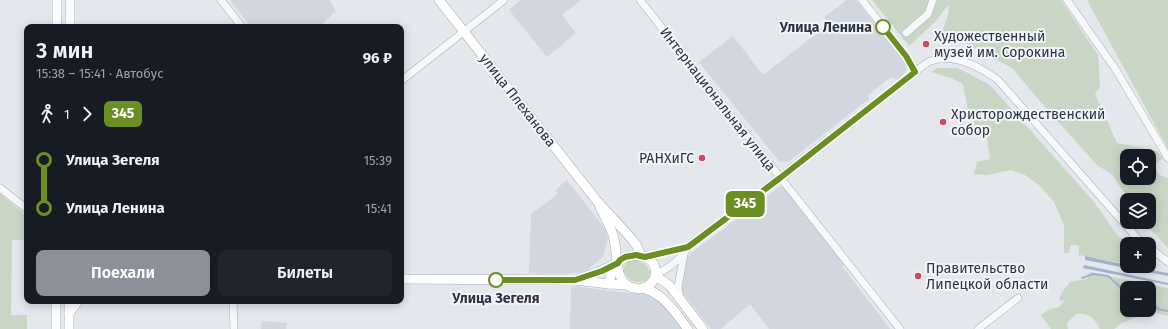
<!DOCTYPE html>
<html lang="ru">
<meta charset="utf-8">
<style>
:root{--surface:#171b24;--page:#20242c;--text:#f1f3f6;--muted:#9ea1a6;--accent:#8c9099}
body{margin:0;font-family:"Fira Sans",sans-serif;background:var(--page);color:var(--text);height:100vh;display:flex;flex-direction:column;font-size:15px;white-space:nowrap}
*{box-sizing:border-box;margin:0}
p{font-size:13px;color:var(--muted)}
.icon{flex:none;width:22px;height:22px;fill:none;stroke:currentColor;stroke-width:2;stroke-linecap:round;stroke-linejoin:round}
.map{position:relative;flex:1;overflow:hidden}
.side{position:absolute;left:24px;top:24px;width:380px;height:280px;display:flex;flex-direction:column;background:var(--surface);border-radius:8px;box-shadow:0 2px 10px #0003}
.side>*{flex:none}
.badge{padding:0 8px;border-radius:6px;font-size:14px;line-height:26px}
.fabs{position:absolute;left:1120px;top:149px;display:grid;gap:8px}
.fabs a{display:grid;place-items:center;width:36px;height:36px;border-radius:8px;background:var(--surface);box-shadow:0 2px 10px #0003;font-size:20px}
.map>.badge{position:absolute;translate:-50% -50%;box-shadow:0 0 0 2px #fff}
.legs{display:flex;align-items:center;gap:6px;height:44px;padding:0 12px;font-size:13px}
.legs p{margin-inline-start:auto}
.head{display:flex;align-items:center;justify-content:space-between;height:68px;padding:0 12px}
h1{font-size:22px;font-weight:600;line-height:30px}
.cta{display:flex;gap:8px;margin-top:auto;padding:8px 12px}
.cta a{flex:1;height:46px;border-radius:8px;background:var(--accent);color:#fff;font-size:16px;font-weight:600;line-height:46px;text-align:center}
.cta a+a{background:var(--page);color:var(--text)}
ul{padding:0 12px;list-style:none}
li{display:flex;align-items:center;gap:14px;height:48px;font-size:15px}
li i{display:grid;place-items:center;width:6px;height:100%;margin:0 5px;background:currentColor}
li i::after{content:'';width:10px;height:10px;margin:-5px;border:3px solid;border-radius:50%;background:var(--surface)}
li p{margin-inline-start:auto}
li:first-child i{background:linear-gradient(#0000 50%,currentColor 0)}
li:last-child i{background:linear-gradient(currentColor 50%,#0000 0)}
.map>svg:first-child{display:block}
.built{fill:#d2d6de}
.green{fill:#c9d6c5;fill-rule:evenodd}
.water{fill:#9fb4cc}
.lines{fill:none;stroke-linecap:round;stroke-linejoin:round}
.stream{stroke:#9fb4cc;stroke-width:2}
.minor-casing{stroke:#a9aeb7;stroke-width:8}
.major-casing{stroke:#a3abb8;stroke-width:10}
.minor{stroke:#f7f8fa;stroke-width:7}
.major{stroke:#fff;stroke-width:9}
.line-1-casing{stroke:#fff;stroke-width:9}
.line-1{stroke:#6b8e23;stroke-width:6}
.stop-1-dot{fill:#fff;stroke:#6b8e23;stroke-width:2}
.poi-dot{fill:#d1495b;stroke:#f4f6f9;stroke-width:1.5}
.labels{text-anchor:middle;stroke-width:4;stroke-linejoin:round;paint-order:stroke}
.stop-label{font-size:14px;font-weight:bold;fill:#2b3445;stroke:#f4f6f9;text-anchor:end}
.poi-label{font-size:14px;fill:#2b3445;stroke:#f4f6f9;text-anchor:start}
.street-label{font-size:14px;fill:#2b3445;stroke:#f4f6f9}
</style>
<div class="map">
<svg width="1168" height="329" viewBox="0 0 1168 329">
<rect width="100%" height="100%" fill="#e4e7ec"/>
<g class="built">
<path d="M 230,0 L 329,0 L 336,11 L 319,27 L 251,27 Z"/>
<path d="M 521,0 L 581,0 L 562,15 L 576,33 L 547,57 L 509,10 Z"/>
<path d="M 847,0 L 856,0 L 907,65 L 905,73 L 897,80 L 891,77 L 868,95 L 869,99 L 788,162 L 779,161 L 699,62 L 733,36 L 763,75 L 829,24 L 824,17 Z"/>
<path d="M 567,180 L 605,229 L 608,239 L 603,257 L 586,271 L 568,274 L 529,273 L 531,214 L 558,194 L 555,190 Z"/>
<path d="M 779,187 L 786,187 L 846,263 L 842,266 L 890,329 L 769,329 L 750,304 L 721,329 L 711,329 L 682,292 L 680,277 L 686,257 Z"/>
<path d="M 571,286 L 655,296 L 663,303 L 683,329 L 570,329 Z"/>
<path d="M 262,321 L 287,323 L 286,329 L 261,329 Z"/>
</g>
<g class="green">
<path d="M 872,0 L 1061,0 L 1098,55 L 1100,87 L 1095,94 L 1117,143 L 1157,151 L 1163,158 L 1154,165 L 1159,175 L 1168,178 L 1168,248 L 1144,222 L 1149,222 L 1149,200 L 1129,200 L 1112,174 L 1098,166 L 1051,114 L 1012,68 L 965,43 L 948,38 L 942,32 L 948,15 L 949,4 L 936,21 L 909,46 ZM 1127,156 L 1149,156 L 1149,178 L 1127,178 Z"/>
<path d="M 1087,0 L 1168,0 L 1168,149 Z"/>
<path d="M 937,68 L 958,68 L 990,85 L 1094,202 L 1118,236 L 1130,244 L 1127,244 L 1127,264 L 1079,255 L 1079,246 L 1075,245 L 1071,245 L 1068,253 L 1064,253 L 1064,225 L 1054,202 L 1040,186 L 1025,175 L 1011,170 L 987,175 L 974,174 L 977,162 L 990,159 L 985,125 L 971,126 L 963,84 L 951,78 L 931,72 Z"/>
<path d="M 0,193 L 27,217 L 27,269 L 26,259 L 25,258 L 25,240 L 12,240 L 11,315 L 27,315 L 27,329 L 0,329 Z"/>
<path d="M 633,260 C 641,260 648,265 650,273 L 648,279 C 631,291 612,265 633,260 Z"/>
<path d="M 1090,272 L 1168,288 L 1168,316 L 1148,311 L 1122,323 L 1114,329 L 1100,329 C 1093,317 1090,313 1076,314 L 1067,323 L 1068,329 L 1051,329 L 1041,315 L 1050,309 L 1059,307 L 1065,300 L 1061,301 L 1059,299 L 1062,292 L 1070,282 L 1086,279 L 1088,277 ZM 1127,288 L 1149,288 L 1149,310 L 1127,310 Z"/>
</g>
<g class="water">
<path d="M 1085,256 L 1127,265 L 1127,266 L 1168,273 L 1168,276 L 1085,260 Z"/>
<path d="M 1084,265 L 1168,283 L 1168,285 L 1083,268 Z"/>
</g>
<g class="lines">
<g class="stream">
<path d="M 1082,278 L 1093,274 L 1108,276 L 1127,293"/>
<path d="M 1149,298 L 1158,309 L 1168,311"/>
</g>
<defs>
<g id="minor">
<path d="M 221,0 L 242,27"/>
<path d="M 640,0 L 900,329"/>
<path d="M 862,0 L 906,56 L 915,72"/>
<path d="M 1067,0 L 1116,70 L 1168,158"/>
<path d="M 906,33 L 928,14 L 933,0"/>
<path d="M 401,81 L 504,0"/>
<path d="M 0,188 L 27,209"/>
<path d="M 1149,247 L 1168,262"/>
<path d="M 645,257 L 688,247"/>
<path d="M 656,274 C 669,269 681,258 688,247 L 780,177 L 915,72 C 920,68 925,63 931,61 C 954,53 980,67 998,80 L 1137,238 L 1145,244"/>
<path d="M 680,299 L 678,287 L 684,254"/>
<path d="M 233,301 L 234,329"/>
<path d="M 978,329 L 1018,298"/>
</g>
<g id="major">
<path d="M 439,0 L 597,201 L 631,238 L 637,246 L 641,256"/>
<path d="M 57,27 L 57,0"/>
<path d="M 70,27 L 70,0"/>
<path d="M 600,207 C 605,217 610,226 613,235 C 619,252 612,284 634,288 C 638,289 643,289 646,287 C 660,279 658,262 644,256 C 640,255 636,255 632,256 C 617,257 611,271 609,284"/>
<path d="M 656,276 L 670,286 L 703,329"/>
<path d="M 401,279 L 575,280 L 609,284 L 627,285"/>
<path d="M 578,279 L 593,274 L 618,263"/>
<path d="M 642,288 C 663,292 676,314 688,329"/>
<path d="M 69,301 L 69,329"/>
<path d="M 69,313 L 78,301"/>
<path d="M 56,329 L 56,301"/>
</g>
</defs>
<use href="#minor" class="minor-casing"/>
<use href="#major" class="major-casing"/>
<use href="#minor" class="minor"/>
<use href="#major" class="major"/>
</g>
<g class="lines">
<defs>
<path id="line-1" d="M 496,280 L 575,280 L 602,271 L 618,263 L 620,260 L 625,257 L 636,255 L 645,257 L 688,247 L 780,178 L 915,72 L 906,56 L 883,27"/>
</defs>
<use href="#line-1" class="line-1-casing"/>
<use href="#line-1" class="line-1"/>
</g>
<g class="stop-1-dot">
<circle cx="883" cy="27" r="7"/>
<circle cx="496" cy="280" r="7"/>
</g>
<g class="poi-dot">
<circle cx="926" cy="44" r="4"/>
<circle cx="943" cy="122" r="4"/>
<circle cx="702" cy="158" r="4"/>
<circle cx="918" cy="276" r="4"/>
</g>
<g class="labels">
<g class="stop-label">
<text x="872" y="32">Улица Ленина</text>
<text x="496" y="303" text-anchor="middle">Улица Зегеля</text>
</g>
<g class="poi-label">
<text x="934" y="41">Художественный<tspan x="934" dy="16">музей им. Сорокина</tspan></text>
<text x="951" y="119">Христорождественский<tspan x="951" dy="16">собор</tspan></text>
<text x="694" y="163" text-anchor="end">РАНХиГС</text>
<text x="926" y="273">Правительство<tspan x="926" dy="16">Липецкой области</tspan></text>
</g>
<g class="street-label">
<text transform="translate(718 99) rotate(52)" y="5">Интернациональная улица</text>
<text transform="translate(518 100) rotate(52)" y="5">улица Плеханова</text>
</g>
</g>
</svg>
<div class="fabs">
<a><svg class="icon" aria-label="locate" viewBox="0 0 24 24"><circle cx="12" cy="12" r="6"/><path d="M12 2v4M12 18v4M2 12h4M18 12h4"/></svg></a>
<a><svg class="icon" aria-label="layers" viewBox="0 0 24 24"><path d="M12 4l9 5-9 5-9-5zM3 14l9 5 9-5"/></svg></a>
<a>+</a>
<a>−</a>
</div>
<b class="badge" style="left:745px;top:204px;background:#6b8e23;color:#fff">345</b>
<section class="side">
<div class="head"><div><h1>3 мин</h1><p>15:38 – 15:41 · Автобус</p></div><b>96 ₽</b></div>
<div class="legs"><svg class="icon" aria-label="walk" viewBox="0 0 24 24"><circle cx="13" cy="4" r="2"/><path d="M13 8l-2 6 4 7M11 14l-3 7M7 12l3-4h3l4 4"/></svg>1<svg class="icon" aria-label="forward" viewBox="0 0 24 24"><path d="M9 5l7 7-7 7"/></svg><b class="badge" style="background:#6b8e23;color:#fff">345</b></div>
<ul>
<li><i style="color:#6b8e23"></i><b>Улица Зегеля</b><p>15:39</p></li>
<li><i style="color:#6b8e23"></i><b>Улица Ленина</b><p>15:41</p></li>
</ul>
<div class="cta"><a>Поехали</a><a>Билеты</a></div>
</section>
</div>
